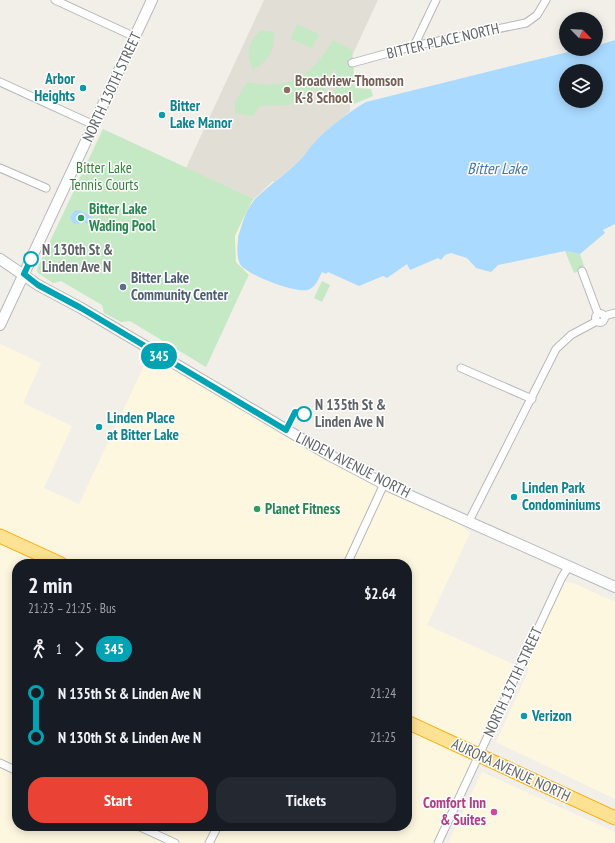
<!DOCTYPE html>
<meta charset="utf-8">
<style>
:root{--surface:#171b24;--page:#242831;--text:#f1f3f6;--muted:#9ea1a6;--accent:#ea4335}
body{margin:0;font-family:"PT Sans Narrow",sans-serif;background:var(--page);color:var(--text);height:100vh;display:flex;flex-direction:column;font-size:15px;white-space:nowrap}
*{box-sizing:border-box;margin:0}
p{font-size:13px;color:var(--muted)}
.icon{flex:none;width:22px;height:22px;fill:none;stroke:currentColor;stroke-width:2;stroke-linecap:round;stroke-linejoin:round}
.map{position:relative;flex:1;overflow:hidden}
.drawer{position:absolute;left:12px;top:559px;width:400px;height:272px;display:flex;flex-direction:column;background:var(--surface);border-radius:16px;box-shadow:0 2px 10px #0003}
.drawer>*{flex:none}
.badge{padding:0 8px;border-radius:13px;font-size:14px;line-height:26px}
.needle{width:26px;rotate:115deg}
.controls{position:absolute;left:559px;top:12px;display:grid;gap:8px}
.controls a{display:grid;place-items:center;width:44px;height:44px;border-radius:50%;background:var(--surface);box-shadow:0 2px 10px #0003;font-size:20px}
.map>.badge{position:absolute;translate:-50% -50%;box-shadow:0 0 0 2px #fff}
.legs{display:flex;align-items:center;gap:6px;height:44px;padding:0 16px;font-size:13px}
.legs p{margin-inline-start:auto}
.headline{display:flex;align-items:center;justify-content:space-between;height:68px;padding:0 16px}
h1{font-size:22px;font-weight:600;line-height:30px}
.cta{display:flex;gap:8px;margin-top:auto;padding:8px 16px}
.cta a{flex:1;height:46px;border-radius:16px;background:var(--accent);color:#fff;font-size:16px;font-weight:600;line-height:46px;text-align:center}
.cta a+a{background:var(--page);color:var(--text)}
ul{padding:0 16px;list-style:none}
li{display:flex;align-items:center;gap:14px;height:44px;font-size:15px}
li i{display:grid;place-items:center;width:6px;height:100%;margin:0 5px;background:currentColor}
li i::after{content:'';width:10px;height:10px;margin:-5px;border:3px solid;border-radius:50%;background:var(--surface)}
li p{margin-inline-start:auto}
li:first-child i{background:linear-gradient(#0000 50%,currentColor 0)}
li:last-child i{background:linear-gradient(currentColor 50%,#0000 0)}
.map>svg:first-child{display:block}
.commercial{fill:#fef7e0;fill-rule:evenodd}
.education{fill:#e1ded6}
.green{fill:#c5e8c5}
.sand{fill:#fbf3d9}
.water{fill:#aadaff;fill-rule:evenodd}
.lines{fill:none;stroke-linecap:round;stroke-linejoin:round}
.street-casing{stroke:#b5b8bc;stroke-width:9}
.secondary-casing{stroke:#b6babf;stroke-width:12}
.highway-casing{stroke:#f9ab00;stroke-width:15}
.street{stroke:#fff;stroke-width:7}
.secondary{stroke:#fff;stroke-width:10}
.highway{stroke:#fde293;stroke-width:13}
.line-1-casing{stroke:#fff;stroke-width:9}
.line-1{stroke:#00a3b4;stroke-width:6}
.culture-dot{fill:#0f9aa8;stroke:#fff;stroke-width:1.5}
.education-dot{fill:#8d6e63;stroke:#fff;stroke-width:1.5}
.leisure-dot{fill:#2e9e5b;stroke:#fff;stroke-width:1.5}
.stop-1-dot{fill:#fff;stroke:#00a3b4;stroke-width:2}
.service-dot{fill:#5c6f8a;stroke:#fff;stroke-width:1.5}
.hotel-dot{fill:#d1479c;stroke:#fff;stroke-width:1.5}
.labels{text-anchor:middle;stroke-width:3;stroke-linejoin:round;paint-order:stroke}
.street-label{font-size:15px;fill:#5f6368;stroke:#fff}
.culture-label{font-size:15px;font-weight:bold;fill:#0d838f;stroke:#fff;text-anchor:start}
.education-label{font-size:15px;font-weight:bold;fill:#785e54;stroke:#fff;text-anchor:start}
.park-label{font-size:15px;fill:#348238;stroke:#fff}
.leisure-label{font-size:15px;font-weight:bold;fill:#27864d;stroke:#fff;text-anchor:start}
.stop-label{font-size:15px;font-weight:bold;fill:#5f6368;stroke:#fff;text-anchor:start}
.service-label{font-size:15px;font-weight:bold;fill:#4e5e75;stroke:#fff;text-anchor:start}
.hotel-label{font-size:15px;font-weight:bold;fill:#b23c85;stroke:#fff;text-anchor:end}
.water-label{font-size:16px;font-style:italic;fill:#4174aa;stroke:#fff}
</style>
<div class="map">
<svg width="615" height="843" viewBox="0 0 615 843">
<rect width="100%" height="100%" fill="#f1efe8"/>
<g class="commercial">
<path d="M 0,344 L 41,363 L 23,403 L 72,426 L 44,488 L 79,504 L 143,368 L 155,352 L 329,455 L 443,510 L 470,533 L 427,625 L 513,664 L 437,843 L 0,843 ZM 17,564 L 407,564 L 407,826 L 17,826 Z"/>
<path d="M 564,582 L 573,583 L 615,602 L 615,799 L 496,742 L 528,672 L 528,659 Z"/>
<path d="M 482,772 L 615,832 L 615,843 L 448,843 Z"/>
</g>
<path class="education" d="M 264,0 L 378,0 L 352,56 L 350,111 L 313,144 L 303,158 L 254,199 L 186,168 Z"/>
<g class="green">
<path d="M 297,24 L 319,34 L 312,48 L 291,39 Z"/>
<path d="M 262,30 L 274,32 C 276,48 268,63 253,69 C 245,55 248,40 262,30 Z"/>
<path d="M 333,40 L 352,50 L 355,88 L 371,89 L 373,96 L 354,104 L 334,97 L 336,72 L 333,69 L 325,92 L 313,90 L 289,105 L 260,106 L 253,116 L 235,113 L 235,102 L 247,82 C 290,91 311,77 333,40 Z"/>
<path d="M 103,129 L 254,199 L 245,217 L 245,269 L 250,272 L 206,367 L 130,321 L 121,322 L 104,313 L 102,305 L 61,281 L 53,283 L 38,273 L 37,269 Z"/>
<path d="M 565,251 L 580,254 L 585,269 L 574,273 Z"/>
<path d="M 322,281 L 330,285 L 322,302 L 314,298 Z"/>
</g>
<path class="sand" d="M 273,181 L 274,182 L 254,200 L 246,216 L 238,236 L 240,264 L 250,272 L 249,275 L 236,262 L 235,236 L 242,221 L 252,201 Z"/>
<g class="water">
<path d="M 615,40 L 615,224 L 603,230 L 605,233 L 580,254 L 565,251 L 498,265 L 491,272 L 476,268 L 467,258 L 451,253 L 445,255 L 441,260 L 438,258 L 410,270 L 407,264 L 387,278 L 383,276 L 359,286 L 328,272 L 326,274 L 322,272 C 318,279 316,288 307,290 C 295,293 246,275 240,264 C 232,248 244,210 256,198 C 270,184 288,173 302,158 C 306,154 309,148 313,144 C 328,128 347,113 366,102 L 568,52 L 596,49 L 596,46 ZM 566,71 L 596,71 L 596,101 L 566,101 Z"/>
<path d="M 75,210 C 82,211 88,213 93,219 L 90,224 L 82,222 L 78,224 L 73,223 L 70,217 Z"/>
</g>
<g class="lines">
<defs>
<g id="street">
<path d="M 55,0 L 135,37"/>
<path d="M 414,46 L 436,0"/>
<path d="M 352,63 L 414,46 L 526,23 L 537,15 L 546,0"/>
<path d="M 0,82 L 94,125"/>
<path d="M 0,168 L 46,188"/>
<path d="M 582,271 L 598,314"/>
<circle cx="600" cy="318" r="4.5"/>
<path d="M 604,316 L 615,313"/>
<path d="M 461,368 L 532,399"/>
<path d="M 469,521 L 556,349 L 571,335 L 597,321"/>
<path d="M 347,564 L 384,484"/>
<path d="M 0,763 L 17,771"/>
<path d="M 138,826 L 175,843"/>
<path d="M 209,843 L 218,826"/>
<path d="M 438,843 L 562,577 L 569,566"/>
</g>
<g id="secondary">
<path d="M 0,259 L 38,285 L 81,308 L 329,455 L 384,484 L 615,587"/>
<path d="M 0,325 L 152,0"/>
</g>
<g id="highway">
<path d="M 0,536 L 61,564"/>
<path d="M 407,722 L 615,818"/>
</g>
</defs>
<use href="#street" class="street-casing"/>
<use href="#secondary" class="secondary-casing"/>
<use href="#highway" class="highway-casing"/>
<use href="#street" class="street"/>
<use href="#secondary" class="secondary"/>
<use href="#highway" class="highway"/>
</g>
<g class="lines">
<defs>
<path id="line-1" d="M 31,259 L 24,274 L 38,285 L 81,308 L 286,430 L 295,412 L 304,414"/>
</defs>
<use href="#line-1" class="line-1-casing"/>
<use href="#line-1" class="line-1"/>
</g>
<g class="culture-dot">
<circle cx="83" cy="88" r="4"/>
<circle cx="162" cy="115" r="4"/>
<circle cx="99" cy="427" r="4"/>
<circle cx="514" cy="497" r="4"/>
<circle cx="524" cy="716" r="4"/>
</g>
<circle class="education-dot" cx="287" cy="90" r="4"/>
<g class="leisure-dot">
<circle cx="81" cy="218" r="4"/>
<circle cx="257" cy="509" r="4"/>
</g>
<g class="stop-1-dot">
<circle cx="31" cy="259" r="7"/>
<circle cx="304" cy="414" r="7"/>
</g>
<circle class="service-dot" cx="123" cy="287" r="4"/>
<circle class="hotel-dot" cx="494" cy="812" r="4"/>
<g class="labels">
<g class="street-label">
<text transform="translate(443 41) rotate(-13)" y="5">BITTER PLACE NORTH</text>
<text transform="translate(112 87) rotate(-65)" y="5">NORTH 130TH STREET</text>
<text transform="translate(353 465) rotate(27)" y="5">LINDEN AVENUE NORTH</text>
<text transform="translate(513 682) rotate(-65)" y="5">NORTH 137TH STREET</text>
<text transform="translate(511 770) rotate(25)" y="5">AURORA AVENUE NORTH</text>
</g>
<g class="culture-label">
<text x="75" y="84" text-anchor="end">Arbor<tspan x="75" dy="17">Heights</tspan></text>
<text x="170" y="111">Bitter<tspan x="170" dy="17">Lake Manor</tspan></text>
<text x="107" y="423">Linden Place<tspan x="107" dy="17">at Bitter Lake</tspan></text>
<text x="522" y="493">Linden Park<tspan x="522" dy="17">Condominiums</tspan></text>
<text x="532" y="721">Verizon</text>
</g>
<g class="education-label">
<text x="295" y="86">Broadview-Thomson<tspan x="295" dy="17">K-8 School</tspan></text>
</g>
<g class="park-label">
<text x="104" y="173">Bitter Lake<tspan x="104" dy="17">Tennis Courts</tspan></text>
</g>
<g class="leisure-label">
<text x="89" y="214">Bitter Lake<tspan x="89" dy="17">Wading Pool</tspan></text>
<text x="265" y="514">Planet Fitness</text>
</g>
<g class="stop-label">
<text x="42" y="255">N 130th St &amp;<tspan x="42" dy="17">Linden Ave N</tspan></text>
<text x="315" y="410">N 135th St &amp;<tspan x="315" dy="17">Linden Ave N</tspan></text>
</g>
<g class="service-label">
<text x="131" y="283">Bitter Lake<tspan x="131" dy="17">Community Center</tspan></text>
</g>
<g class="hotel-label">
<text x="486" y="808">Comfort Inn<tspan x="486" dy="17">&amp; Suites</tspan></text>
</g>
<g class="water-label">
<text x="497" y="174">Bitter Lake</text>
</g>
</g>
</svg>
<div class="controls">
<a><svg class="needle" viewBox="-14 -14 28 28"><path d="M0-13l5 13h-10z" fill="#e53935"/><path d="M0 13l5-13h-10z" fill="#9ea1a6"/></svg></a>
<a><svg class="icon" aria-label="layers" viewBox="0 0 24 24"><path d="M12 4l9 5-9 5-9-5zM3 14l9 5 9-5"/></svg></a>
</div>
<b class="badge" style="left:159px;top:356px;background:#00a3b4;color:#fff">345</b>
<section class="drawer">
<div class="headline"><div><h1>2 min</h1><p>21:23 – 21:25 · Bus</p></div><b>$2.64</b></div>
<div class="legs"><svg class="icon" aria-label="walk" viewBox="0 0 24 24"><circle cx="13" cy="4" r="2"/><path d="M13 8l-2 6 4 7M11 14l-3 7M7 12l3-4h3l4 4"/></svg>1<svg class="icon" aria-label="forward" viewBox="0 0 24 24"><path d="M9 5l7 7-7 7"/></svg><b class="badge" style="background:#00a3b4;color:#fff">345</b></div>
<ul>
<li><i style="color:#00a3b4"></i><b>N 135th St &amp; Linden Ave N</b><p>21:24</p></li>
<li><i style="color:#00a3b4"></i><b>N 130th St &amp; Linden Ave N</b><p>21:25</p></li>
</ul>
<div class="cta"><a>Start</a><a>Tickets</a></div>
</section>
</div>
